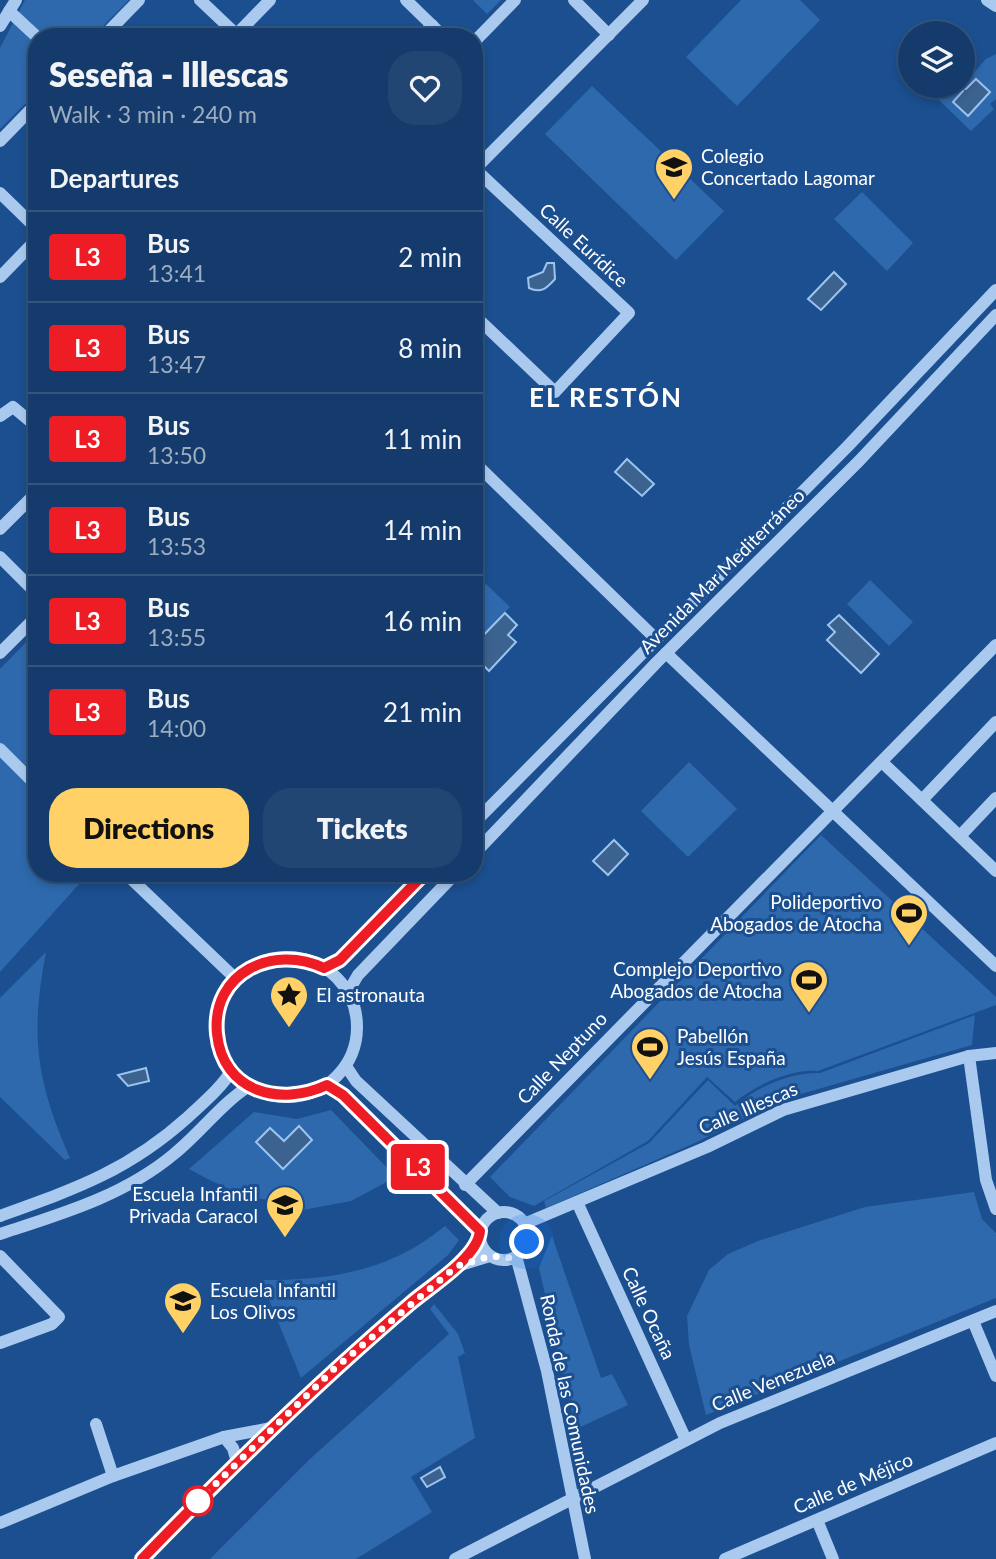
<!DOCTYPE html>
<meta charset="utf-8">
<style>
:root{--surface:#143b6b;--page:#214673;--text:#f1f3f6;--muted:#9dadc1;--line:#33557e;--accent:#ffd166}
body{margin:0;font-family:Lato,sans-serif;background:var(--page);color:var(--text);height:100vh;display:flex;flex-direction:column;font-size:26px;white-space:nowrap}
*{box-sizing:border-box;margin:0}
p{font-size:23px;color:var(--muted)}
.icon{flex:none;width:38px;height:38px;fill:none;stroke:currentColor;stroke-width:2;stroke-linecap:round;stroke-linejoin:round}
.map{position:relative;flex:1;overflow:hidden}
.side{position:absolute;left:28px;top:28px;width:455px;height:854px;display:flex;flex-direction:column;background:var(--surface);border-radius:28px;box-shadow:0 4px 10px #0003,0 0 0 2px var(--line)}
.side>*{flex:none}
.badge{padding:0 14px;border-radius:5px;font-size:24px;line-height:46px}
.tools{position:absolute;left:898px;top:21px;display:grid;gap:14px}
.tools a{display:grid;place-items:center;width:77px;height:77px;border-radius:50%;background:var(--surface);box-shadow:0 4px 10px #0003,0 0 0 2px var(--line);font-size:35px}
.you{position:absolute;width:35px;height:35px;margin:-18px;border:5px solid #fff;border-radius:50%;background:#1a73e8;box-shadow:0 0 0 10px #1a73e833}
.map>.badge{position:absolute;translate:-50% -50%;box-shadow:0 0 0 4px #fff}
h2{padding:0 21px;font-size:26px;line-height:63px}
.round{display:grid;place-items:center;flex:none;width:74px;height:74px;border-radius:28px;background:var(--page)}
.overview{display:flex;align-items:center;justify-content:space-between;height:119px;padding:0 21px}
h1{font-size:33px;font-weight:800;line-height:52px}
.primary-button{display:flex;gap:14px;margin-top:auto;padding:14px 21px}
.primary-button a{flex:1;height:80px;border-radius:28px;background:var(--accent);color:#111;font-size:28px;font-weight:800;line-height:80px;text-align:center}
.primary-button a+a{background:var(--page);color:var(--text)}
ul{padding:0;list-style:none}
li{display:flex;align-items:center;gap:21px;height:91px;padding:0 21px;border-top:2px solid var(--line)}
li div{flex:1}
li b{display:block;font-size:26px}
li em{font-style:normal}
li .badge{min-width:77px;font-weight:700;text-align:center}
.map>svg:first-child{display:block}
.green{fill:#2e69ad}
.water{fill:#3c6290;stroke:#9cc4f0;stroke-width:2}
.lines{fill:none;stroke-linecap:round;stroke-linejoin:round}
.minor{stroke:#a9c9ee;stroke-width:12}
.line-casing{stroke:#fff;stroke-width:16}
.line{stroke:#ee1c25;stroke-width:10}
.walk{stroke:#fff;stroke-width:7;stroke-dasharray:0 12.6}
.stop-dot{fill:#fff;stroke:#ee1c25;stroke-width:3.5}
.labels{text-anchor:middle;stroke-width:6;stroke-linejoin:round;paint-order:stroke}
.poi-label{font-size:19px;fill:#fff;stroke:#1b4f8f;text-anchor:start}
.street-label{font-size:19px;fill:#fff;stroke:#1b4f8f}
.district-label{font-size:26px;font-weight:bold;letter-spacing:2px;fill:#fff;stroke:#1b4f8f}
</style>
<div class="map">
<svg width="996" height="1559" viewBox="0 0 996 1559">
<rect width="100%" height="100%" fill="#1b4f8f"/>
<g class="green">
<path d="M 25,0 L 129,0 L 92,37 L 37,37 L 37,92 L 0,129 L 0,48 Z"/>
<path d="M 473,0 L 501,0 L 487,14 Z"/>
<path d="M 741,0 L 800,0 L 820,20 L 737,106 L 686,57 Z"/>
<path d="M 996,54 L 996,99 L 990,104 L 994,109 L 971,131 L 939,100 L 951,86 L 962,86 L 986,59 Z"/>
<path d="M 592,86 L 724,211 L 676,260 L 545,134 Z"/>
<path d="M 862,192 L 913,243 L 887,271 L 834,219 Z"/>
<path d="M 870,580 L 913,622 L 889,646 L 847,604 Z"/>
<path d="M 486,584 L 510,607 L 474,645 L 474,596 Z"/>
<path d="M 37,631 L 37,873 L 89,873 L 0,972 L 0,669 Z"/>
<path d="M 689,762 L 737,809 L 688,857 L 641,811 Z"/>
<path d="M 821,835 L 996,997 L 996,1005 L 818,1071 C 790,1069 756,1085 735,1102 L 707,1077 L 648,1141 L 534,1206 L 510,1197 L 490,1177 Z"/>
<path d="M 46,952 C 30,1035 36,1080 70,1158 L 65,1160 L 0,1097 L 0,998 Z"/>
<path d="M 975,1015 L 972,1045 L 780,1100 L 695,1143 L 546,1208 L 544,1201 L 649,1143 L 708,1080 L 735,1106 C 757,1087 790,1072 820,1073 Z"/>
<path d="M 331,1110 L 396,1177 L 351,1201 L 303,1210 L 302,1199 C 261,1207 224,1188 189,1169 L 254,1112 L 297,1119 Z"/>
<path d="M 974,1192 L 982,1219 L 996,1233 L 996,1298 L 706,1415 L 689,1345 L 687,1316 L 709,1270 L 728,1254 L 758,1241 L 865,1207 Z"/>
<path d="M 445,1226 L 459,1240 L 448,1255 L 301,1378 L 261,1280 C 329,1281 391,1271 445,1226 Z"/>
<path d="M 552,1236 L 601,1378 L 612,1374 L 628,1405 L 576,1429 L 539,1268 Z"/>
<path d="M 434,1304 L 458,1334 L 465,1353 L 458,1357 L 475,1438 L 411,1477 L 432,1512 L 356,1559 L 210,1559 L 311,1458 L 449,1334 L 430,1309 Z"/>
</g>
<g class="water">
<path d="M 976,79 L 990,92 L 968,116 L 953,102 L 963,91 L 960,88 L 966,89 Z"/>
<path d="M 547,263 L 554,263 L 555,279 C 547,288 541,294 529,288 L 528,278 L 543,272 Z"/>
<path d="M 834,272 L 846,284 L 821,310 L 808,299 Z"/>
<path d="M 627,459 L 654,484 L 642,496 L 615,472 Z"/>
<path d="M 505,613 L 517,625 L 508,635 L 516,642 L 489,671 L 474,656 L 474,645 Z"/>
<path d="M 839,615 L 879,654 L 861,673 L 827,640 L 835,632 L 828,625 Z"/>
<path d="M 614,840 L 628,854 L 608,875 L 593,861 Z"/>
<path d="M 146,1068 L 149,1081 L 128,1086 L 118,1075 Z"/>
<path d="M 299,1126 L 312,1140 L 283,1169 L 256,1142 L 270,1128 L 284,1141 Z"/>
<path d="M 440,1467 L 445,1477 L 427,1487 L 421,1478 Z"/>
</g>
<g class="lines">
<g class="minor">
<path d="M 200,0 L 236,34"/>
<path d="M 406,0 L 444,37"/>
<path d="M 574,0 L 609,35"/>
<path d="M 987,0 L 996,6"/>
<path d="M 9,11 L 37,37"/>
<path d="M 0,26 L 16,0"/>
<path d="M 103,37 L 139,0"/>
<path d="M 234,37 L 270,0"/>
<path d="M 421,37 L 432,25"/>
<path d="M 474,42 L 515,0"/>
<path d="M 0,141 L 37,103"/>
<path d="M 474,170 L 643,0"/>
<path d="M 0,193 L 37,229"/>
<path d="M 0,277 L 37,239"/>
<path d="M 474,315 L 555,392 L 629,313 L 475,169"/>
<path d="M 37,379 L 32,387 L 37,395"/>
<path d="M 0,416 L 13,407 L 37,427"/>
<path d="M 474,462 L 655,638"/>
<path d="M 0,529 L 37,492"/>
<path d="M 0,557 L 37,594"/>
<path d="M 0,653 L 37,616"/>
<path d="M 666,653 L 996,966"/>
<path d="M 0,749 L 37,786"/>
<path d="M 883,763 L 996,871"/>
<path d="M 922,800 L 996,722"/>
<path d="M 474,823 L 847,447 L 996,290"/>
<path d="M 960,836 L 996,798"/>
<path d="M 474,854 L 657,662 L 859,461 L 996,315"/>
<path d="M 125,873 L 236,979"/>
<circle cx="287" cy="1027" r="70"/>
<path d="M 324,968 L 340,960 L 425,873"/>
<path d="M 348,992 L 358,975 L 456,873"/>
<path d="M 969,1056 L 986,1180 L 996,1209"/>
<path d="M 346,1066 L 356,1081 L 498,1213"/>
<path d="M 327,1085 L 343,1095 L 480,1231"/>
<path d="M 465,1185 L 996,645"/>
<path d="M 577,1202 L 686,1440"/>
<circle cx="504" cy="1236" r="24"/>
<path d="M 0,1216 C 75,1189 128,1171 188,1117 C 204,1102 221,1088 232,1070"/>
<path d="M 524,1224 L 707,1147 L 783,1110 L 969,1056 L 996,1053"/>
<path d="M 0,1234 C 61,1214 124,1196 174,1154 C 200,1133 221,1104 249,1086"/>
<path d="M 0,1256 L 59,1317 L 52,1324 L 0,1343"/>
<path d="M 516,1256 L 547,1371 L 585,1559"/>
<path d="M 457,1266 L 490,1256"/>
<path d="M 973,1321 L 996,1376"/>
<path d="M 96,1424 L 113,1476"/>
<path d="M 224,1437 L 233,1448 L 237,1462"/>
<path d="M 817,1520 L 833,1559"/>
<path d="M 0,1523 L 113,1476 L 224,1437 L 271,1428"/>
<path d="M 142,1559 C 204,1495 266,1430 333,1370 C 381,1326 439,1289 480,1238"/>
<path d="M 455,1559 L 720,1423 L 996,1311"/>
<path d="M 725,1559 L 996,1443"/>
</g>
</g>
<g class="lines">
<defs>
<path id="line" d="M 142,1559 C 229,1469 317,1383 412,1302 C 431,1286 478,1257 480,1231 L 343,1095 L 327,1085 C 280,1107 223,1092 217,1034 C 211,972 274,944 324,968 L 340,960 L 425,873"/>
</defs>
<use href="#line" class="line-casing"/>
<use href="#line" class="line"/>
<path class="walk" d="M 198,1501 L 334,1369 L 457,1266 L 491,1256 L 512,1258 L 523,1250 L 527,1242"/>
</g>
<defs>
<symbol id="school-pin" viewBox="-11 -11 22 30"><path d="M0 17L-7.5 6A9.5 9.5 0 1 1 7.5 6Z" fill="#ffd166" stroke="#1b4f8f"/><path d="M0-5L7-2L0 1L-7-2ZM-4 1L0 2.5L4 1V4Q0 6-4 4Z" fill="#111"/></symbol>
<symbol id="stadium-pin" viewBox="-11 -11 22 30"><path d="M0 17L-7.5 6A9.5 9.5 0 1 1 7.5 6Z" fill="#ffd166" stroke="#1b4f8f"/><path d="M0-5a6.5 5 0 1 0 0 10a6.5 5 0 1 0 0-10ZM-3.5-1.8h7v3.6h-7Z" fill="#111"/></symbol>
<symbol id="sight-pin" viewBox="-11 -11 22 30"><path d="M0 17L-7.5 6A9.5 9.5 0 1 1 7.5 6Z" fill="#ffd166" stroke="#1b4f8f"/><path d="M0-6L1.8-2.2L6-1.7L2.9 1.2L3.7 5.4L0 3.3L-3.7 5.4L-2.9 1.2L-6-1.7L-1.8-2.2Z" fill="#111"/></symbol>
</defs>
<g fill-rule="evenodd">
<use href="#school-pin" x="652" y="145" width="44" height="60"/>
<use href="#stadium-pin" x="887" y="891" width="44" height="60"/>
<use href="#stadium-pin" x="787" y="958" width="44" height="60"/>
<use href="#sight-pin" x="267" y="973" width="44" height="60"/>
<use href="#stadium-pin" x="628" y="1025" width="44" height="60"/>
<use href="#school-pin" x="263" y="1183" width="44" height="60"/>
<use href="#school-pin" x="161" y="1279" width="44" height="60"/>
</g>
<circle class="stop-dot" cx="198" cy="1501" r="14"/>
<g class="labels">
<g class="poi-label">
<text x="701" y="163">Colegio<tspan x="701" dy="22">Concertado Lagomar</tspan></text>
<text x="882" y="909" text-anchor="end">Polideportivo<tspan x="882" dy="22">Abogados de Atocha</tspan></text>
<text x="782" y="976" text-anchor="end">Complejo Deportivo<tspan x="782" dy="22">Abogados de Atocha</tspan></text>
<text x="316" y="1002">El astronauta</text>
<text x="677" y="1043">Pabellón<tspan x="677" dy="22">Jesús España</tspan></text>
<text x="258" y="1201" text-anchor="end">Escuela Infantil<tspan x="258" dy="22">Privada Caracol</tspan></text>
<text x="210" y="1297">Escuela Infantil<tspan x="210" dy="22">Los Olivos</tspan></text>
</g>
<g class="street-label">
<text transform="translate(584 245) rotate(43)" y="7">Calle Eurídice</text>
<text transform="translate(722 571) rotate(-45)" y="7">Avenida Mar Mediterráneo</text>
<text transform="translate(562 1058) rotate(-46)" y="7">Calle Neptuno</text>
<text transform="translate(748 1108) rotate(-23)" y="7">Calle Illescas</text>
<text transform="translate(649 1313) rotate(65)" y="7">Calle Ocaña</text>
<text transform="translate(773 1381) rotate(-22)" y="7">Calle Venezuela</text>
<text transform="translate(570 1404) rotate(78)" y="7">Ronda de las Comunidades</text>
<text transform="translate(853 1483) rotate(-23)" y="7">Calle de Méjico</text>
</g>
<g class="district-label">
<text x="606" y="407">EL RESTÓN</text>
</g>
</g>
</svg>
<div class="tools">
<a><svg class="icon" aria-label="layers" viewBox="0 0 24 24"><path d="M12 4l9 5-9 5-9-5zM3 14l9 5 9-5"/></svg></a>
</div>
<div class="you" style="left:527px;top:1242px"></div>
<b class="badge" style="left:418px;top:1167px;background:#ee1c25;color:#fff">L3</b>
<section class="side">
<div class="overview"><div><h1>Seseña - Illescas</h1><p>Walk · 3 min · 240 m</p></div><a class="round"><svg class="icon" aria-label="heart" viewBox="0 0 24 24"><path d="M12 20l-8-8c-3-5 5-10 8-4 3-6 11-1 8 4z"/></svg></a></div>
<h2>Departures</h2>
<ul>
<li><span class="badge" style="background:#ee1c25;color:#fff">L3</span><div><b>Bus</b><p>13:41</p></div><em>2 min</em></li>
<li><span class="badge" style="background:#ee1c25;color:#fff">L3</span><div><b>Bus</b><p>13:47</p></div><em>8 min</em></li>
<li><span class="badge" style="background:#ee1c25;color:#fff">L3</span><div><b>Bus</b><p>13:50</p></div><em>11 min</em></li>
<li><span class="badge" style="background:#ee1c25;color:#fff">L3</span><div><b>Bus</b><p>13:53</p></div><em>14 min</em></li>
<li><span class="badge" style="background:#ee1c25;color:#fff">L3</span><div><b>Bus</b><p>13:55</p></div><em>16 min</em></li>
<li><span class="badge" style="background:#ee1c25;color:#fff">L3</span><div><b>Bus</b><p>14:00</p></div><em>21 min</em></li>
</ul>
<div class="primary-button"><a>Directions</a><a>Tickets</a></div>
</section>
</div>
